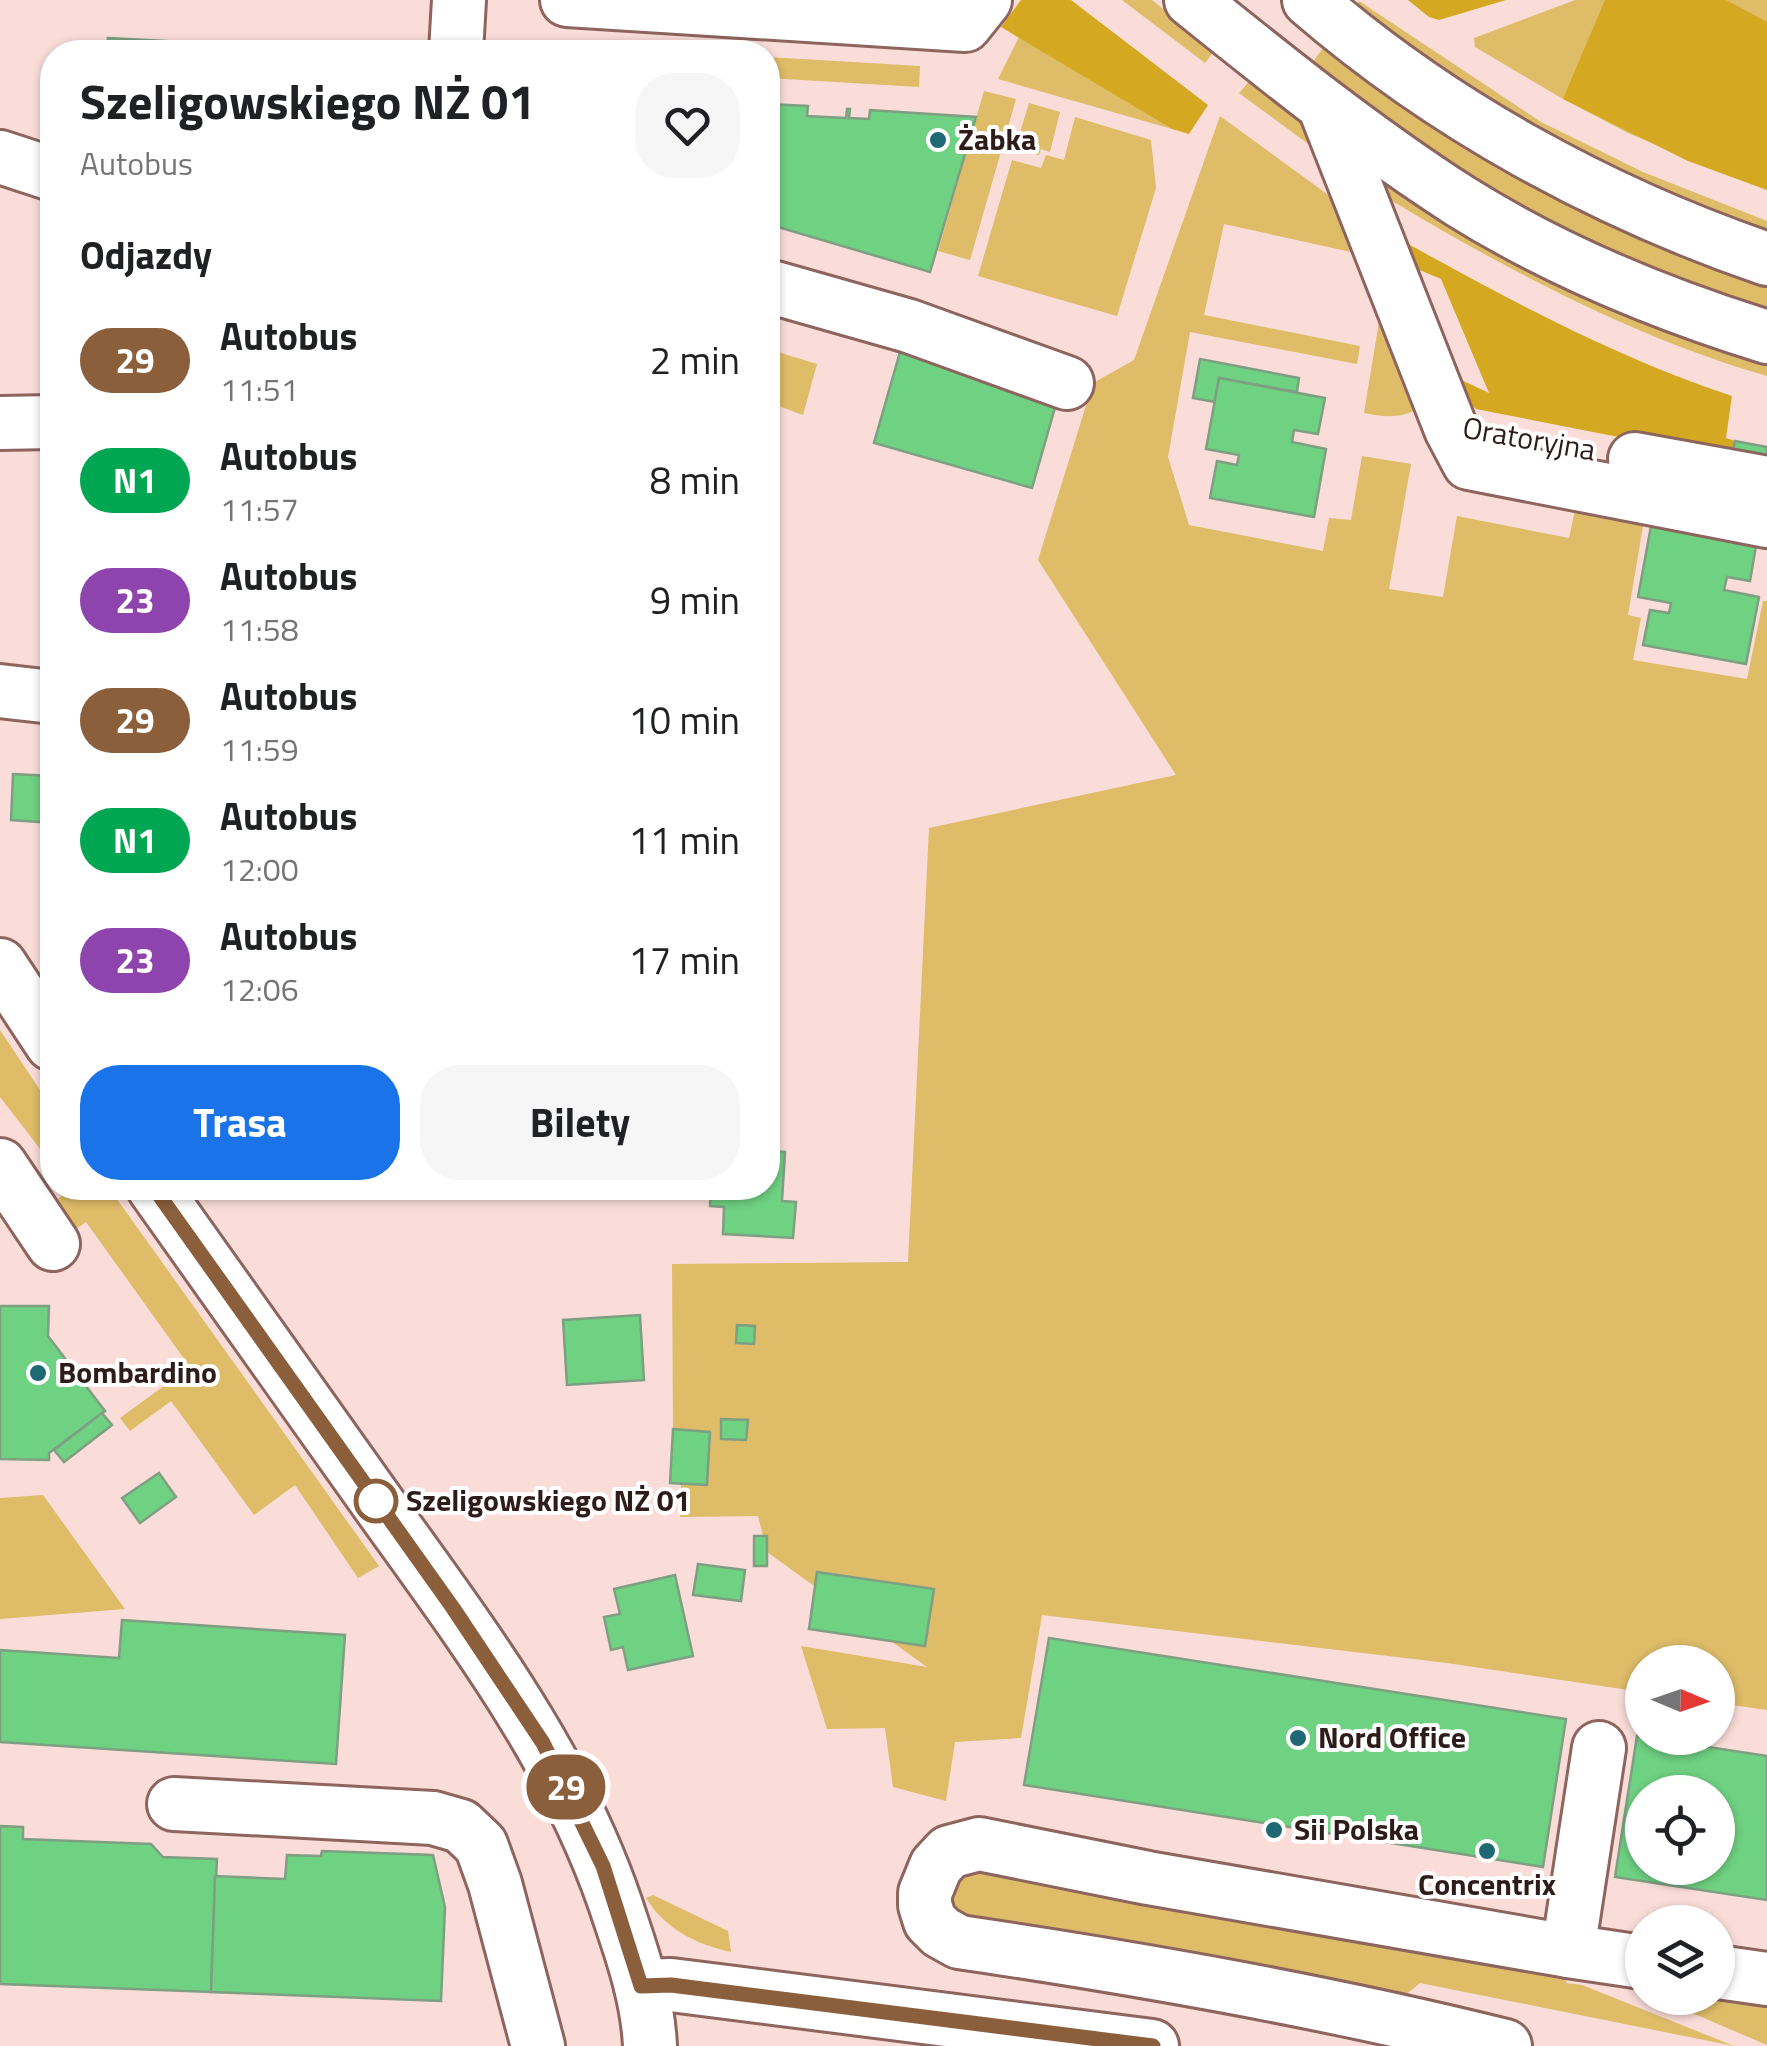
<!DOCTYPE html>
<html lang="pl">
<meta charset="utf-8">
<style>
:root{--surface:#fff;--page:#f6f6f6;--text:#202124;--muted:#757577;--accent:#1a73e8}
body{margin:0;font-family:"Titillium Web",sans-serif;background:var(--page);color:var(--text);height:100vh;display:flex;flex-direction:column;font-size:38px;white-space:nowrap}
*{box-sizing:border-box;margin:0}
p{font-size:32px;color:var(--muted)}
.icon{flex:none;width:55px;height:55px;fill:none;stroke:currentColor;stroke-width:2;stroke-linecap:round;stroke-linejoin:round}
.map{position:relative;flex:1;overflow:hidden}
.drawer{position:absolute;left:40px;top:40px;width:740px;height:1160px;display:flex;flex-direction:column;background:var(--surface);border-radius:40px;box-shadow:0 2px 8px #0004}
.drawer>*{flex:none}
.badge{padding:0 20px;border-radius:32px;font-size:35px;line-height:65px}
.needle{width:65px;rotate:92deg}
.controls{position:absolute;left:1625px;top:1645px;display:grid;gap:20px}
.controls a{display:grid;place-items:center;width:110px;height:110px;border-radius:50%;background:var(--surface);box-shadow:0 2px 8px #0004;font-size:50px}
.map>.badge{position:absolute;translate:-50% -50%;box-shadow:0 0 0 5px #fff}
h2{padding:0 40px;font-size:38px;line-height:90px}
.round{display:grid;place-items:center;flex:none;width:105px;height:105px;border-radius:40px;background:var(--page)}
.overview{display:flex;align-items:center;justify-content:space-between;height:170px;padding:0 40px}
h1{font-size:48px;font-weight:700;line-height:75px}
.cta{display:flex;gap:20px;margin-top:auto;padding:20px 40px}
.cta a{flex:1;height:115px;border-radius:40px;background:var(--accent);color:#fff;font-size:40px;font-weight:700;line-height:115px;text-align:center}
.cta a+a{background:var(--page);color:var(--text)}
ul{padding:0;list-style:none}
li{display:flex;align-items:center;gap:30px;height:120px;padding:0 40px}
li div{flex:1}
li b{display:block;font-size:38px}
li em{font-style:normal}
li .badge{min-width:110px;font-weight:700;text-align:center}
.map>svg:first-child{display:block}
.green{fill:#debc68}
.forest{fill:#d4a821}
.building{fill:#6fd182;stroke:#7f9f83;stroke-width:2.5;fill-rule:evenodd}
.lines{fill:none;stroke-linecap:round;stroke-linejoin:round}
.minor-casing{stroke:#8d645e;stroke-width:58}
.minor{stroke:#fff;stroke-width:52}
.line-casing{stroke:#fff;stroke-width:22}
.line{stroke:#8b5e3c;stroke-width:15}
.poi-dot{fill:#1f6974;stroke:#fff;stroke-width:4}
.stop-dot{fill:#fff;stroke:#8b5e3c;stroke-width:5}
.labels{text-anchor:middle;stroke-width:8;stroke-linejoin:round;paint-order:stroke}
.poi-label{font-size:30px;font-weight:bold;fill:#2d1c1a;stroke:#fff;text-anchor:start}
.street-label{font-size:30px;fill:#2d1c1a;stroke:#fff}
.stop-label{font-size:30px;font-weight:bold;fill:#2d1c1a;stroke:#fff;text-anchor:start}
</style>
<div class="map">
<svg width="1767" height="2046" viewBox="0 0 1767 2046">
<rect width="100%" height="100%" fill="#faddd8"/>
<g class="green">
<path d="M 1122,0 L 1152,0 L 1215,50 L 1205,63 Z"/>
<path d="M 1575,0 L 1767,0 L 1767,190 L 1630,134 L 1563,99 L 1475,47 L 1474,38 Z"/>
<path d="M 1359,1 L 1541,122 L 1643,172 L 1767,221 L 1767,238 L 1577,157 L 1350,13 Z"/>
<path d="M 1019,37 L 1172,129 L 998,79 Z"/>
<path d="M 1323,48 C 1395,100 1470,152 1548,193 C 1619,230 1693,258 1767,285 L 1767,313 C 1722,296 1675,282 1630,262 C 1515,211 1411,140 1309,67 Z"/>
<path d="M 768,57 L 920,66 L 919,87 L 768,78 Z"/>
<path d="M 1251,79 L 1306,126 L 1326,157 L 1239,93 Z"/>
<path d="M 984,91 L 1016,99 L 970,260 L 938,251 Z"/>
<path d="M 1029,103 L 1060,112 L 1050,152 L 1041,149 L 1039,155 L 1015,149 Z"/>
<path d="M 1220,116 L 1338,202 L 1351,252 L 1224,224 L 1204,315 L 1360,346 L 1357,364 L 1190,332 L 1168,457 L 1189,525 L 1323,551 L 1329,518 L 1351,520 L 1362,456 L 1411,464 L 1389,589 L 1443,597 L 1457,516 L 1569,538 L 1575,510 L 1643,526 L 1628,615 L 1641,618 L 1633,660 L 1747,679 L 1763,601 L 1767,601 L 1767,1710 L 1718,1703 L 1718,1662 L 1642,1662 L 1642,1692 L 1447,1663 L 1042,1615 L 1021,1738 L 955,1742 L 946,1801 L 893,1787 L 885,1728 L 827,1729 L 801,1646 L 927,1667 L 767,1552 L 758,1516 L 680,1517 L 681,1485 L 670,1483 L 673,1429 L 672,1264 L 908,1262 L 929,828 L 1176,775 L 1038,560 L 1093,383 L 1134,360 Z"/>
<path d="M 1075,117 L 1151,140 L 1156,188 L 1117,316 L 978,276 L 1012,160 L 1041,168 L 1046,155 L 1064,160 Z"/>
<path d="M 1371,169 L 1767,362 L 1767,376 C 1628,336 1499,265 1375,191 Z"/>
<path d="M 1379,322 L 1397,325 L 1419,408 C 1401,419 1384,417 1364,413 Z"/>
<path d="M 768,349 L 817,364 L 803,415 L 768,402 Z"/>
<path d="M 0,1030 L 52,1108 L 52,1149 L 41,1150 L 0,1097 Z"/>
<path d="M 81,1193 L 114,1195 L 379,1566 L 358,1578 L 295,1485 L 254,1515 L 171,1401 L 130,1431 L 120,1418 L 190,1367 L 86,1222 L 64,1237 L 56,1201 L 61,1196 Z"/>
<path d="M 43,1495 L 125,1609 L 0,1619 L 0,1498 Z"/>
<path d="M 965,1864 L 1568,1969 L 1566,1983 L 1582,1985 L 1734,2046 L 1420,1983 L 1398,2001 L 952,1921 L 949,1875 Z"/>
<path d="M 653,1895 L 728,1931 L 731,1952 C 696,1944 666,1930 646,1898 Z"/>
<path d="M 1657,1998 L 1767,1998 L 1767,2045 Z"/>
</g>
<g class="forest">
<path d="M 1021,0 L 1071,0 L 1208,105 L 1189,134 L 1172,129 L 1001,27 Z"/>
<path d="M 1408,0 L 1506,0 L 1439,20 L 1429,17 Z"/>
<path d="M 1605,0 L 1726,0 L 1767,22 L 1767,190 L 1688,161 L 1563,99 Z"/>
<path d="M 1392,235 C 1502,296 1612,356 1732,396 L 1726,438 L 1735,441 L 1731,459 L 1476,409 L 1460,394 L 1453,376 L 1489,393 L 1441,279 L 1403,263 Z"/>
</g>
<g class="building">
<path d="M 108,38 L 379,52 L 107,52 Z"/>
<path d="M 768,104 L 808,106 L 807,116 L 846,118 L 847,109 L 850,109 L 849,118 L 869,119 L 870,110 L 976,117 L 930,272 L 768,224 Z"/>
<path d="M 900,352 L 1058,397 L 1032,488 L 874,443 Z"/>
<path d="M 1200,359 L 1299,378 L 1297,392 L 1219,378 L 1215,402 L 1193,398 Z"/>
<path d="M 1219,378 L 1325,398 L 1318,434 L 1294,430 L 1292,442 L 1326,449 L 1314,517 L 1210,498 L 1217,461 L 1237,465 L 1239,455 L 1206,449 Z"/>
<path d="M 1735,441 L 1767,447 L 1767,496 L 1725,488 Z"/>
<path d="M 1651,526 L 1756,546 L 1750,581 L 1727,577 L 1724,590 L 1759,597 L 1746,664 L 1643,645 L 1650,610 L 1669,613 L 1671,603 L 1638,597 Z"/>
<path d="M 13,774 L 52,776 L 52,823 L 11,820 Z"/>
<path d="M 768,1151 L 785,1152 L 782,1201 L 796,1202 L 793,1238 L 723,1234 L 724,1207 L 710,1206 L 711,1188 L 768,1188 Z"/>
<path d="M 0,1306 L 49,1306 L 48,1336 L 105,1411 L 49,1453 L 49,1460 L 0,1459 Z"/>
<path d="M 640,1315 L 644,1380 L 567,1385 L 563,1320 Z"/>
<path d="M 737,1325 L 755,1326 L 754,1344 L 736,1343 Z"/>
<path d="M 102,1413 L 112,1425 L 64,1462 L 54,1450 Z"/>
<path d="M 721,1419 L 748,1420 L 746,1440 L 721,1439 Z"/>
<path d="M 673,1429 L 710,1432 L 707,1485 L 670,1483 Z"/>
<path d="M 159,1473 L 176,1497 L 140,1523 L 122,1498 Z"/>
<rect x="754" y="1536" width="13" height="30"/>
<path d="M 698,1564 L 745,1570 L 741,1601 L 693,1595 Z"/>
<path d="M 817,1572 L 934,1589 L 925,1646 L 809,1629 Z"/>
<path d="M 675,1575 L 693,1656 L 628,1670 L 623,1647 L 611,1650 L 604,1617 L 620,1614 L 614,1589 Z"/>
<path d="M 122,1620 L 345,1635 L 336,1764 L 0,1742 L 0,1650 L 119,1658 Z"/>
<path d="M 1049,1638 L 1566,1719 L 1543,1867 L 1024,1785 Z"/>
<path d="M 1637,1736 L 1767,1756 L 1767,1900 L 1615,1877 ZM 1642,1792 L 1718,1792 L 1718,1868 L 1642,1868 Z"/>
<path d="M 0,1826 L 23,1827 L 23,1839 L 151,1844 L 163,1857 L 217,1859 L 211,1992 L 0,1984 Z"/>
<path d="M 322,1851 L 433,1855 L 445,1907 L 441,2001 L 211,1992 L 215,1876 L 285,1879 L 287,1855 L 321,1856 Z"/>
</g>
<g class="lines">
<defs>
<g id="minor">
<path d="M 567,0 L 965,25 L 985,0"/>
<path d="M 1191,0 C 1278,70 1365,140 1460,201 C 1554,260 1661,304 1767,337"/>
<path d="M 1309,0 C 1442,115 1601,202 1767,259"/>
<path d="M 456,52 L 459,0"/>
<path d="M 1325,108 L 1451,429 L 1469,463 L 1767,521"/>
<path d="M 0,157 L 52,174"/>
<path d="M 768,286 L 909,326 L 1067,383"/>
<path d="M 0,423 L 52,422"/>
<path d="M 1635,459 L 1767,483"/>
<path d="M 0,691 L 52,697"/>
<path d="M 0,965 L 52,1044"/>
<path d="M 0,1165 L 53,1244"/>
<path d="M 154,1188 C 230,1295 306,1402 382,1509 C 476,1640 572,1766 621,1921 C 635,1962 648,2003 650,2046"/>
<path d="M 1599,1748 L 1568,1951 L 1642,1962"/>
<path d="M 174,1804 L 433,1818 L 461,1826 L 481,1845 L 495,1884 L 538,2046"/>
<path d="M 1718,1972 L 1767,1979"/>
<path d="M 641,1986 L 671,1985 L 1152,2046"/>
<path d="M 1505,2046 C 1325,2001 1143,1969 959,1942 L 941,1932 L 930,1921 L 925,1905 L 925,1893 L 936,1866 L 949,1852 L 979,1844 L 1148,1878 L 1568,1951"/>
</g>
</defs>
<use href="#minor" class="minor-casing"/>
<use href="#minor" class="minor"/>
</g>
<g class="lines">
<defs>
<path id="line" d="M 154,1188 L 453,1608 L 543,1743 L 603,1866 L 641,1986 L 671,1985 L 1153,2046"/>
</defs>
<use href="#line" class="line-casing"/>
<use href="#line" class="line"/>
</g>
<g class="poi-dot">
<circle cx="938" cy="140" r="10"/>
<circle cx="38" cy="1373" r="10"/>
<circle cx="1298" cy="1738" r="10"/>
<circle cx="1274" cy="1830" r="10"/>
<circle cx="1487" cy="1851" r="10"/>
</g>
<circle class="stop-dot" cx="376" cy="1501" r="20"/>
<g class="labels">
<g class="poi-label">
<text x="958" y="150">Żabka</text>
<text x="58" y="1383">Bombardino</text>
<text x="1318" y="1748">Nord Office</text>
<text x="1294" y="1840">Sii Polska</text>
<text x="1487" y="1895" text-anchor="middle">Concentrix</text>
</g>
<g class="street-label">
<text transform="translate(1529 439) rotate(10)" y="10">Oratoryjna</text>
</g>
<g class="stop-label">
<text x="406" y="1511">Szeligowskiego NŻ 01</text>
</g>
</g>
</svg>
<div class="controls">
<a><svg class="needle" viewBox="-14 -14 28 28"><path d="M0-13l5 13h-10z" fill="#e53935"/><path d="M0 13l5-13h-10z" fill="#757577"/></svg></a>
<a><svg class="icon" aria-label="locate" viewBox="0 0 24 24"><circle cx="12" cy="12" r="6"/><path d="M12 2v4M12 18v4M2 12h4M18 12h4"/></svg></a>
<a><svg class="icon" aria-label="layers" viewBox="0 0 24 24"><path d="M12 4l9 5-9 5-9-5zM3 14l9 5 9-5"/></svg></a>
</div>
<b class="badge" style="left:566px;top:1787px;background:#8b5e3c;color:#fff">29</b>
<section class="drawer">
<div class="overview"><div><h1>Szeligowskiego NŻ 01</h1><p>Autobus</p></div><a class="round"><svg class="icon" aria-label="heart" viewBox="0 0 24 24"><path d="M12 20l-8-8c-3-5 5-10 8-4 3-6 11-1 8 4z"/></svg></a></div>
<h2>Odjazdy</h2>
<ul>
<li><span class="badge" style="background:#8b5e3c;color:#fff">29</span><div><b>Autobus</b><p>11:51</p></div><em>2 min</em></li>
<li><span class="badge" style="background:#00a651;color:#fff">N1</span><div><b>Autobus</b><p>11:57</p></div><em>8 min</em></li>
<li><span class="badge" style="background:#8e44ad;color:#fff">23</span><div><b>Autobus</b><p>11:58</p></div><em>9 min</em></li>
<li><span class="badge" style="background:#8b5e3c;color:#fff">29</span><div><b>Autobus</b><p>11:59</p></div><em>10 min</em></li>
<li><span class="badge" style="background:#00a651;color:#fff">N1</span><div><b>Autobus</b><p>12:00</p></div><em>11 min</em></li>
<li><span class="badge" style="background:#8e44ad;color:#fff">23</span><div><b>Autobus</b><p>12:06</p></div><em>17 min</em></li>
</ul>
<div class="cta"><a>Trasa</a><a>Bilety</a></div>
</section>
</div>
